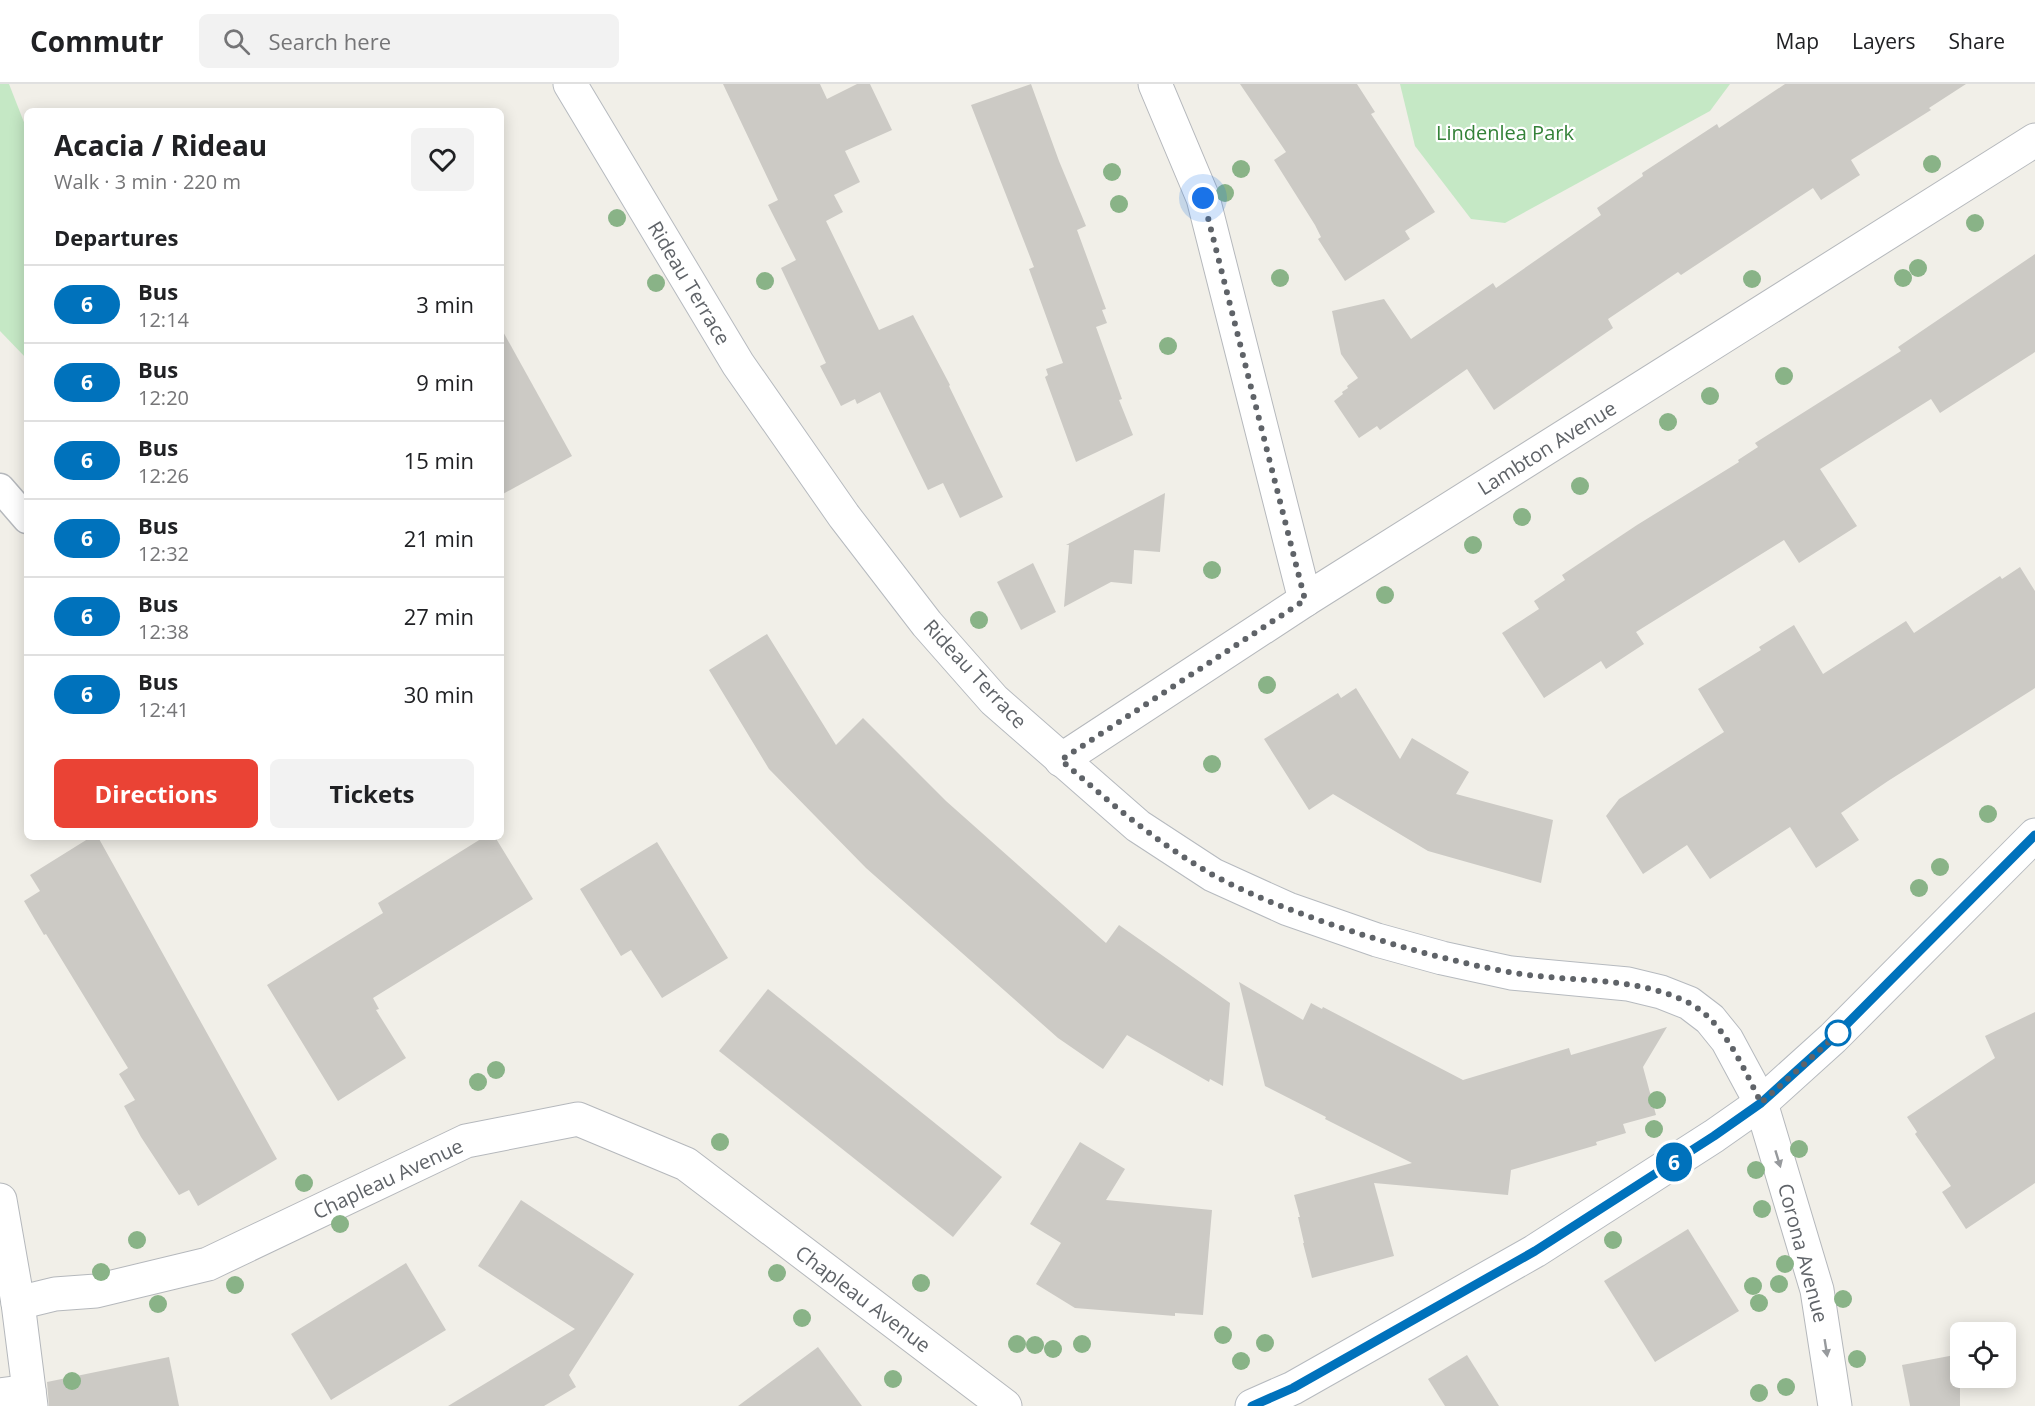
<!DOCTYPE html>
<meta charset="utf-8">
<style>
:root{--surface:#fff;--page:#f2f2f2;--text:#202124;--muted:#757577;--line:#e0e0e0;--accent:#ea4335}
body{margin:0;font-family:"Open Sans",sans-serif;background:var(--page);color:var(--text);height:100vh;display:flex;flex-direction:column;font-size:22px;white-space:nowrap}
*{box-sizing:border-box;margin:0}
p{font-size:20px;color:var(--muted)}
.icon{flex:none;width:33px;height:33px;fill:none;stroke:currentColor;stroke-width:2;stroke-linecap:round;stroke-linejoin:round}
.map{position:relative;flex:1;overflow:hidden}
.sheet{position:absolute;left:24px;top:24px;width:480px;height:732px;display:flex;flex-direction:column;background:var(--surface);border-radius:9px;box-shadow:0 3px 15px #0003}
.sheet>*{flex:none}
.badge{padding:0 12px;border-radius:20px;font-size:21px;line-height:39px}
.controls{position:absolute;left:1950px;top:1238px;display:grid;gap:12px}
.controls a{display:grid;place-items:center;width:66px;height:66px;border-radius:9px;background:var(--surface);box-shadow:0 3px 15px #0003;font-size:30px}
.you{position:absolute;width:30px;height:30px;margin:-15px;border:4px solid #fff;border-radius:50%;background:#1a73e8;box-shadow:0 0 0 9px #1a73e833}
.map>.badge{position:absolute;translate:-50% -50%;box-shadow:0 0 0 3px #fff}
h2{padding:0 30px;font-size:22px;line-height:54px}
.round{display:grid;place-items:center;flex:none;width:63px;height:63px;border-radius:9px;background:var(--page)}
.headline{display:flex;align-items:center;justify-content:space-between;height:102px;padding:0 30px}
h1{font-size:28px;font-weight:700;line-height:45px}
.cta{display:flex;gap:12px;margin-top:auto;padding:12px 30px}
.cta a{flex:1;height:69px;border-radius:9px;background:var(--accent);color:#fff;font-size:24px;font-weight:700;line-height:69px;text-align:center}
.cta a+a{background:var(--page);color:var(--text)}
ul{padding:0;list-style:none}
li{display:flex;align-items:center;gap:18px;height:78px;padding:0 30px;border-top:2px solid var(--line)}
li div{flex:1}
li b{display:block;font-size:22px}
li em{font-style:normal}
li .badge{min-width:66px;font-weight:700;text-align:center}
header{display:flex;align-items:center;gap:36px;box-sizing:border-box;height:84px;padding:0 30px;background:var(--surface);border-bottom:2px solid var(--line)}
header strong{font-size:28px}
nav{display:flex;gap:33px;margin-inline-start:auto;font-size:21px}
.search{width:420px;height:54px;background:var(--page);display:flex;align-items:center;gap:15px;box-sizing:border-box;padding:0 21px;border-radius:9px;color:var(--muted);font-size:22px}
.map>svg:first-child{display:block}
.green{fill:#c5e8c5}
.building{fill:#cccac5}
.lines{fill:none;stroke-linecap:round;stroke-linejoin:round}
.lane-casing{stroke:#b5b8bc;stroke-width:31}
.street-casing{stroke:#b5b8bc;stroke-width:35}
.secondary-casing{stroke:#b6babf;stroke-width:35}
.lane{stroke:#fff;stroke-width:28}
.street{stroke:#fff;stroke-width:33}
.secondary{stroke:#fff;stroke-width:33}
.tree{fill:#89b387}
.oneway{fill:#979a9d}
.line-casing{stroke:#fff;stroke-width:14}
.line{stroke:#0072bc;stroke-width:9}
.walk{stroke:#5f6368;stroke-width:6;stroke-dasharray:0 10.8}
.stop-dot{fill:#fff;stroke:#0072bc;stroke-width:3}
.labels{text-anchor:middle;stroke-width:4.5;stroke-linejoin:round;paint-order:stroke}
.park-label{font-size:20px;fill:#348238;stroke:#fff}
.street-label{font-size:20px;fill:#5f6368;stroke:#fff}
</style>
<header>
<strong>Commutr</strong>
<div class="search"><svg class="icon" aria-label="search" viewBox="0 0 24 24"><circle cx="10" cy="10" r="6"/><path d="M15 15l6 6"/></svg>Search here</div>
<nav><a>Map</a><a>Layers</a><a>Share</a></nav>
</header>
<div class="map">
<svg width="2035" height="1322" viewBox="0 0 2035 1322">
<rect width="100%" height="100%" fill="#f1efe8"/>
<g class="green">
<path d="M 0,0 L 9,0 L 27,46 L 27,275 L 0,247 Z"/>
<path d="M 1400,0 L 1730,0 L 1710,27 L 1505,139 L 1471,135 L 1415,62 Z"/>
</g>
<g class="building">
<path d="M 723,0 L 820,0 L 827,15 L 857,0 L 870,0 L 892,46 L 845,67 L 860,98 L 834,111 L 843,128 L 826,137 L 879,246 L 913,231 L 950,301 L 949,302 L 1003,413 L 960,434 L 943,399 L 928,406 L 880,308 L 857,320 L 855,315 L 841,322 L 820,282 L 826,279 L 781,184 L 796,176 L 768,121 L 778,116 Z"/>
<path d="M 1031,0 L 1059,77 L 1086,142 L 1077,146 L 1106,225 L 1102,226 L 1107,239 L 1096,243 L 1122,315 L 1119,316 L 1133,351 L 1076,378 L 1045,293 L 1048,291 L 1046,285 L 1063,279 L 1029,185 L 1034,183 L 971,21 Z"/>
<path d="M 1240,0 L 1357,0 L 1375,28 L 1371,30 L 1435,128 L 1405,147 L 1410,155 L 1345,197 L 1318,155 L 1321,153 L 1315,141 L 1274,76 L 1286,68 Z"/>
<path d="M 1785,0 L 1966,0 L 1929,24 L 1931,26 L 1851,76 L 1860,91 L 1821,116 L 1813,104 L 1681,191 L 1678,188 L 1608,235 L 1613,244 L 1494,326 L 1467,285 L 1380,346 L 1377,342 L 1359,354 L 1334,317 L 1343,310 L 1342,308 L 1348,304 L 1347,302 L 1358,294 L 1341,270 L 1332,227 L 1384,215 L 1411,255 L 1493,199 L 1496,204 L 1601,131 L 1597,124 L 1643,92 L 1642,89 L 1717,40 L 1719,44 Z"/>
<path d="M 2035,170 L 2035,268 L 1940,329 L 1931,315 L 1820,385 L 1857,442 L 1799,479 L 1784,456 L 1636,548 L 1644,560 L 1606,585 L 1601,577 L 1544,614 L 1502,549 L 1539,525 L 1534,517 L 1565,496 L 1562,491 L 1637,441 L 1739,378 L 1738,376 L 1758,363 L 1755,359 L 1901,267 L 1898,263 Z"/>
<path d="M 501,244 L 572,372 L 501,411 Z"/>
<path d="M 1165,409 L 1160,468 L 1134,466 L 1132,500 L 1111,498 L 1064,523 L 1069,461 L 1066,461 Z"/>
<path d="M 1033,479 L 1056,528 L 1021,546 L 997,498 Z"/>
<path d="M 2020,483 L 2035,507 L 2035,604 L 1888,697 L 1841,729 L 1859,756 L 1816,784 L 1790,743 L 1710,795 L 1687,761 L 1643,790 L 1606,732 L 1619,715 L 1724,648 L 1698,605 L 1761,566 L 1759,563 L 1794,541 L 1823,590 L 1906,537 L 1914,549 L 2000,492 L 2002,495 Z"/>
<path d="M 767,550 L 836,661 L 863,634 L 946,717 L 1106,859 L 1119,841 L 1230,919 L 1223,1002 L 1210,995 L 1209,998 L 1127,951 L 1103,985 L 1058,954 L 866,784 L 769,685 L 709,586 Z"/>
<path d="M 1356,604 L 1400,675 L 1412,654 L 1469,688 L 1456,710 L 1553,736 L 1541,799 L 1428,767 L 1333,710 L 1309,726 L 1264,655 L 1338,609 L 1341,614 Z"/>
<path d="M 91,753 L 98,753 L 277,1075 L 198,1122 L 189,1106 L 179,1111 L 141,1053 L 124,1022 L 135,1016 L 119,990 L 128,984 L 46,850 L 44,851 L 24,817 L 40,807 L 30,791 Z"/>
<path d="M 484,753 L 495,753 L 533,815 L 373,914 L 379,925 L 376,926 L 406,974 L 338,1017 L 267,901 L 383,829 L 378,819 Z"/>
<path d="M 657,758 L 728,874 L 662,914 L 631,866 L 621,872 L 580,805 Z"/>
<path d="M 1239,898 L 1303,936 L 1311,919 L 1322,925 L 1323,923 L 1463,996 L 1569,964 L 1571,971 L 1667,943 L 1643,983 L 1656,1031 L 1623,1040 L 1626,1049 L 1596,1058 L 1597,1061 L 1511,1086 L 1508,1111 L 1374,1099 L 1394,1172 L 1312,1194 L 1303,1159 L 1304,1159 L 1298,1133 L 1300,1133 L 1294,1111 L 1412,1079 L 1325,1035 L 1326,1033 L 1265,1002 Z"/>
<path d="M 768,905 L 1002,1093 L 953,1153 L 719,967 Z"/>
<path d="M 2035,928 L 2035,1099 L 1966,1145 L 1942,1108 L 1951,1102 L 1915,1050 L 1917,1048 L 1907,1033 L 1995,974 L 1985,952 Z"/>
<path d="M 1080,1058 L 1125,1085 L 1106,1116 L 1212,1126 L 1203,1231 L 1175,1229 L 1175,1232 L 1075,1224 L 1036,1200 L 1061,1159 L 1030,1140 Z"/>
<path d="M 521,1116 L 634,1190 L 569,1291 L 576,1303 L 544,1322 L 448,1322 L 575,1245 L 478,1182 Z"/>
<path d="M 1688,1145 L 1739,1227 L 1655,1278 L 1604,1197 Z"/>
<path d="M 406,1179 L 446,1246 L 331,1316 L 291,1250 Z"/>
<path d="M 818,1263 L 862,1322 L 738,1322 Z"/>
<path d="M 1960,1270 L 1960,1322 L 1910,1322 L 1902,1281 Z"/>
<path d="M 1467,1271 L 1499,1322 L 1445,1322 L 1428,1295 Z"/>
<path d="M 169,1273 L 179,1322 L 49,1322 L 47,1298 Z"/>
</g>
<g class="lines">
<defs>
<path id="lane" d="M 0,404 L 27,435"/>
<g id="street">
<path d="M 1155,0 L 1203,114 L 1305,516"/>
<path d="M 1061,676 L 1305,516 L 2035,56"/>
<path d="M 1761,1019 L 1817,1206 L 1835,1322"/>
<path d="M 0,1116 L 18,1219 L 31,1322"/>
<path d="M 18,1219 L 55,1210 L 96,1207 L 208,1180 L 466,1057 L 578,1035 L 686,1080 L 1005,1322"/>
<path d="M 0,1311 L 29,1307"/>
</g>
<g id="secondary">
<path d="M 570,0 L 738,280 L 844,432 L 927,540 L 994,616 L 1138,742 L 1213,791 L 1288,825 L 1377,856 L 1442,874 L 1511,889 L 1628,900 L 1661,908 L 1689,919 L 1710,935 L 1727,956 L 1761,1019"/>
<path d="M 1252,1322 L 1293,1304 L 1535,1167 L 1714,1052 L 1761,1019 L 1833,954 L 2035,751"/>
</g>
</defs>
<use href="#lane" class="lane-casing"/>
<use href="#street" class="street-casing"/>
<use href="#secondary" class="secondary-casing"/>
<use href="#lane" class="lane"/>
<use href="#street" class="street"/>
<use href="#secondary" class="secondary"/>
</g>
<g class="tree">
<circle cx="1932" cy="80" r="9"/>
<circle cx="1241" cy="85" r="9"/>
<circle cx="1112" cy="88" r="9"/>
<circle cx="1225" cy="109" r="9"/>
<circle cx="1119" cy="120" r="9"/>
<circle cx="617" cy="134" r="9"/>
<circle cx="1975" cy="139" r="9"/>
<circle cx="1918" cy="184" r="9"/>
<circle cx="1280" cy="194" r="9"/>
<circle cx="1903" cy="194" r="9"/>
<circle cx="1752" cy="195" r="9"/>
<circle cx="765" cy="197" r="9"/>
<circle cx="656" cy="199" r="9"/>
<circle cx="1168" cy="262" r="9"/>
<circle cx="1784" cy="292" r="9"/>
<circle cx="1710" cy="312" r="9"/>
<circle cx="1668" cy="338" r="9"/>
<circle cx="1580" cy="402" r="9"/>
<circle cx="1522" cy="433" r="9"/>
<circle cx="1473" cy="461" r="9"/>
<circle cx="1212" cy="486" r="9"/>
<circle cx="1385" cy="511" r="9"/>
<circle cx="979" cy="536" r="9"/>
<circle cx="1267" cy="601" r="9"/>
<circle cx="1212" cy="680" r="9"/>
<circle cx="1988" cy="730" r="9"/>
<circle cx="1940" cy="783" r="9"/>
<circle cx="1919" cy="804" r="9"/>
<circle cx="496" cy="986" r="9"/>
<circle cx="478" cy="998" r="9"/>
<circle cx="1657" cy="1016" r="9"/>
<circle cx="1654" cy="1045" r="9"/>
<circle cx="720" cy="1058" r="9"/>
<circle cx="1799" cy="1065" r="9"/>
<circle cx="1756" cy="1086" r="9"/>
<circle cx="304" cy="1099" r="9"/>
<circle cx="1762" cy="1125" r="9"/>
<circle cx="340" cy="1140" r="9"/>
<circle cx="137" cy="1156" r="9"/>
<circle cx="1613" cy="1156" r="9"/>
<circle cx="1785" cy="1180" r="9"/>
<circle cx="101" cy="1188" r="9"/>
<circle cx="777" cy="1189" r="9"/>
<circle cx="921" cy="1199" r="9"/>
<circle cx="1779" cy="1200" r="9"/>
<circle cx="235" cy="1201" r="9"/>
<circle cx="1753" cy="1202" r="9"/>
<circle cx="1843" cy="1215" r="9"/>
<circle cx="1759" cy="1219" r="9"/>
<circle cx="158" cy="1220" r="9"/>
<circle cx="802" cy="1234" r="9"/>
<circle cx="1223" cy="1251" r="9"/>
<circle cx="1265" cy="1259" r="9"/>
<circle cx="1017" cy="1260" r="9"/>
<circle cx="1082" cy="1260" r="9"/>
<circle cx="1035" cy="1261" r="9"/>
<circle cx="1053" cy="1265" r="9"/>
<circle cx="1857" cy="1275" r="9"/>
<circle cx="1241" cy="1277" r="9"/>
<circle cx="893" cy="1295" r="9"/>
<circle cx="72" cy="1297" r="9"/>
<circle cx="1786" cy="1303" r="9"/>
<circle cx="1759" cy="1309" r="9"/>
</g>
<defs><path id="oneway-solid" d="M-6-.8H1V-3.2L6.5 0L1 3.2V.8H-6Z" transform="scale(1.5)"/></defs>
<g class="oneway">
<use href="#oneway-solid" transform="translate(1778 1075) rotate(73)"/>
<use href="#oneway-solid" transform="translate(1826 1264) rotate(81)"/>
</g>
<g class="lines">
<defs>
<path id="line" d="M 1252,1322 L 1293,1304 L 1535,1167 L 1714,1052 L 1761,1019 L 1833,954 L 2035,751"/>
</defs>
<use href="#line" class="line-casing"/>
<use href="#line" class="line"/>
<path class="walk" d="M 1203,114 L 1305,516 L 1061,676 C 1109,718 1157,759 1213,791 C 1250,811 1290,826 1330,840 C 1389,860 1448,877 1509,888 C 1568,899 1632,891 1687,918 C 1723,935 1744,985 1761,1019 L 1842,946 L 1838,949"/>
</g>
<circle class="stop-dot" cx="1838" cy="949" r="12"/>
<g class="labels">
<g class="park-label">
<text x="1505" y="56">Lindenlea Park</text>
</g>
<g class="street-label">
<text transform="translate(689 199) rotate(59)" y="7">Rideau Terrace</text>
<text transform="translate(1547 364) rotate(-32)" y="7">Lambton Avenue</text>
<text transform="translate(975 590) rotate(47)" y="7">Rideau Terrace</text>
<text transform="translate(388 1095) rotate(-25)" y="7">Chapleau Avenue</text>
<text transform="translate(1803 1169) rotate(75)" y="7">Corona Avenue</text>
<text transform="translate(863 1215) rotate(37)" y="7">Chapleau Avenue</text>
</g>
</g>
</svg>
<div class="controls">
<a><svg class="icon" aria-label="locate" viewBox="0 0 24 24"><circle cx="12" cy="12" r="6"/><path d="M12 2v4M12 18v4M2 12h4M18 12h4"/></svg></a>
</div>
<div class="you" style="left:1203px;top:114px"></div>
<b class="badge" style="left:1674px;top:1078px;background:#0072bc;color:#fff">6</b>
<section class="sheet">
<div class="headline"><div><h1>Acacia / Rideau</h1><p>Walk · 3 min · 220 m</p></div><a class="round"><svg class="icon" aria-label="heart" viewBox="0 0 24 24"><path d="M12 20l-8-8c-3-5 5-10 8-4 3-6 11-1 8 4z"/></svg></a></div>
<h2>Departures</h2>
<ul>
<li><span class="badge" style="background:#0072bc;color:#fff">6</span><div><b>Bus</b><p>12:14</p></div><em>3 min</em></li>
<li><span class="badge" style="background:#0072bc;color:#fff">6</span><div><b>Bus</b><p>12:20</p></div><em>9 min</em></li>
<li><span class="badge" style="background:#0072bc;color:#fff">6</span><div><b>Bus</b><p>12:26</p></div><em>15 min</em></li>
<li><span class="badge" style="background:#0072bc;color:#fff">6</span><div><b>Bus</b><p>12:32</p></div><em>21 min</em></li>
<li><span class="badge" style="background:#0072bc;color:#fff">6</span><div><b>Bus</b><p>12:38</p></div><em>27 min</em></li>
<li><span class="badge" style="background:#0072bc;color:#fff">6</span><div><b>Bus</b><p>12:41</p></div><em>30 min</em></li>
</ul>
<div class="cta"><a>Directions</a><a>Tickets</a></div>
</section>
</div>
